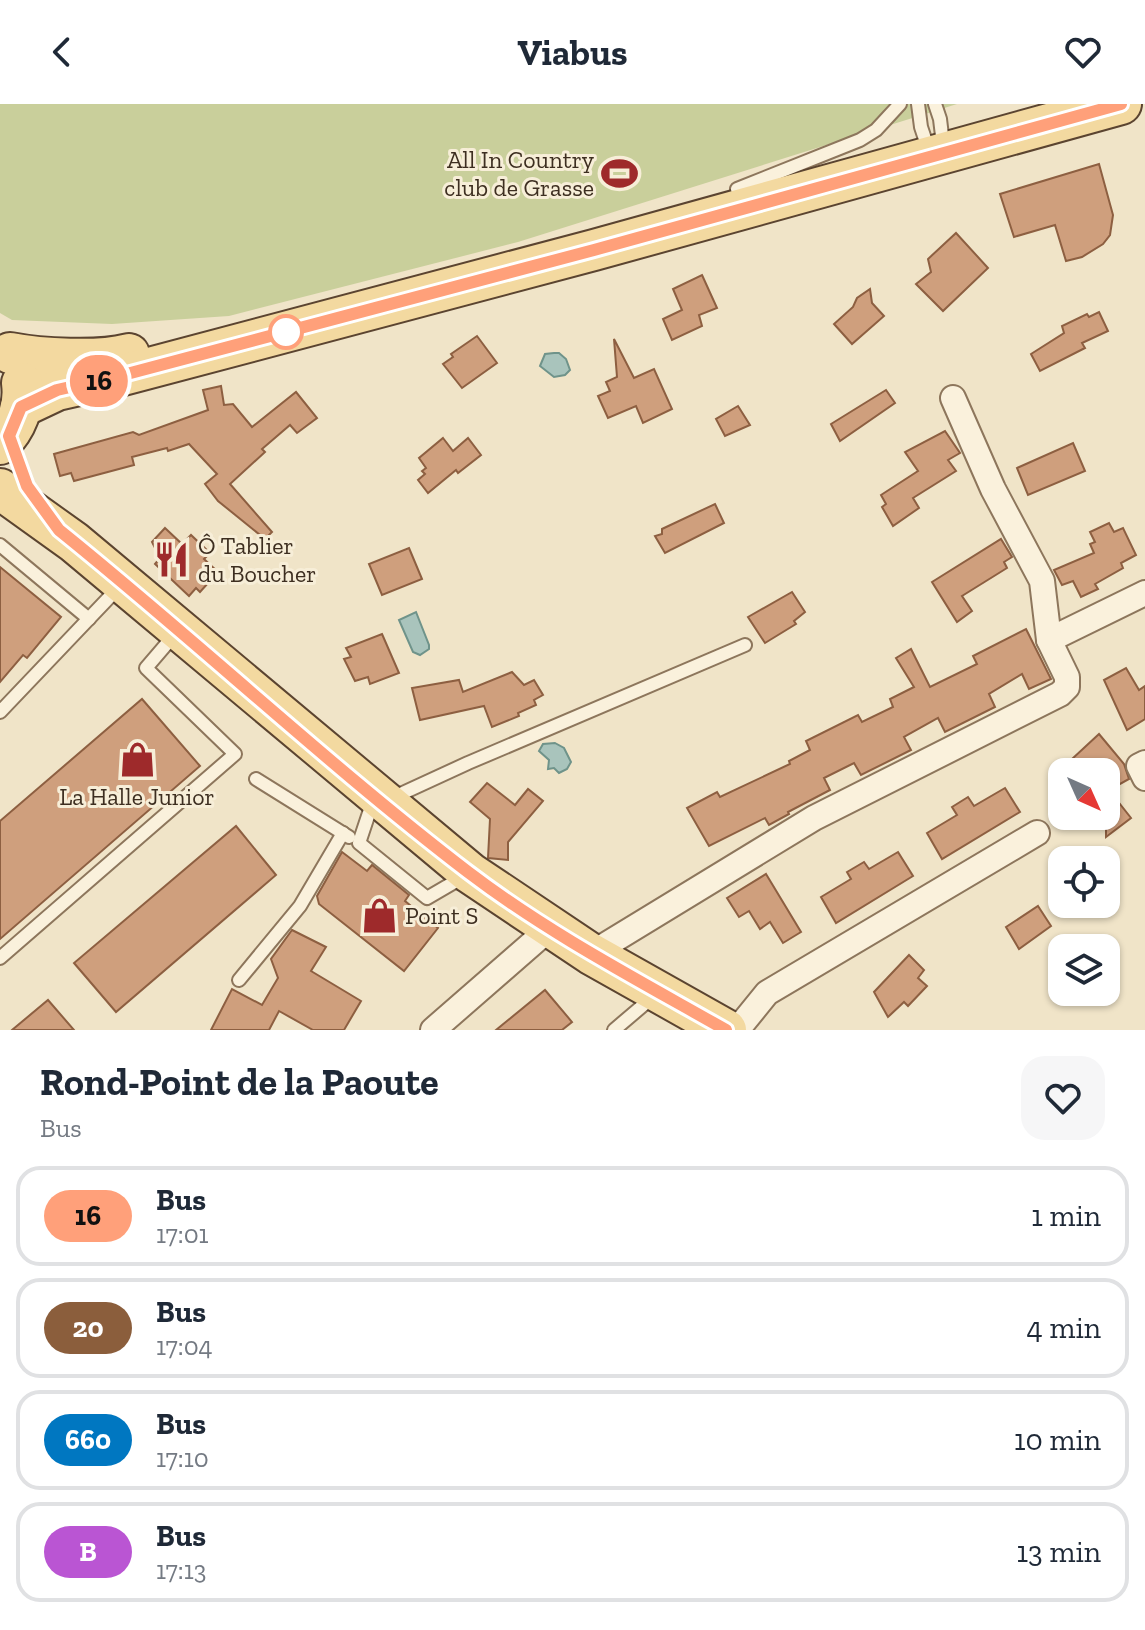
<!DOCTYPE html>
<meta charset="utf-8">
<style>
:root{--surface:#fff;--page:#f6f6f7;--text:#1f2937;--muted:#747a83;--line:#e0e1e3}
body{margin:0;font-family:"Zilla Slab",serif;background:var(--page);color:var(--text);height:100vh;display:flex;flex-direction:column;font-size:30px;white-space:nowrap}
*{box-sizing:border-box;margin:0}
p{font-size:26px;color:var(--muted)}
.icon{flex:none;width:44px;height:44px;fill:none;stroke:currentColor;stroke-width:2;stroke-linecap:round;stroke-linejoin:round}
.map{position:relative;height:926px;overflow:hidden}
.side{display:flex;flex-direction:column;background:var(--surface);flex:1}
.side>*{flex:none}
.badge{padding:0 16px;border-radius:26px;font-size:28px;line-height:52px}
.needle{width:52px;rotate:135deg}
.fabs{position:absolute;left:1048px;top:654px;display:grid;gap:16px}
.fabs a{display:grid;place-items:center;width:72px;height:72px;border-radius:16px;background:var(--surface);box-shadow:0 2px 6px #0004;font-size:40px}
.map>.badge{position:absolute;translate:-50% -50%;box-shadow:0 0 0 4px #fff}
.round{display:grid;place-items:center;flex:none;width:84px;height:84px;border-radius:24px;background:var(--page)}
.summary{display:flex;align-items:center;justify-content:space-between;height:136px;padding:0 40px}
h1{font-size:38px;font-weight:700;line-height:60px}
ul{padding:0;list-style:none}
li{display:flex;align-items:center;gap:24px;height:100px;margin:0 16px 12px;padding:0 24px;border:4px solid var(--line);border-radius:24px}
li div{flex:1}
li b{display:block;font-size:30px}
li em{font-style:normal}
li .badge{min-width:88px;font-weight:700;text-align:center}
header{display:flex;justify-content:space-between;align-items:center;height:104px;padding:0 40px;background:var(--surface);font-size:36px;font-weight:700}
.map>svg:first-child{display:block}
.green{fill:#c9cf9b}
.water{fill:#a9c4bc;stroke:#6f938a;stroke-width:2}
.building{fill:#cf9f7d;stroke:#8d5f41;stroke-width:2}
.lines{fill:none;stroke-linecap:round;stroke-linejoin:round}
.lane-casing{stroke:#8d765c;stroke-width:16}
.street-casing{stroke:#8d765c;stroke-width:28}
.primary-casing{stroke:#5b4430;stroke-width:44}
.lane{stroke:#faf1dc;stroke-width:12}
.street{stroke:#faf1dc;stroke-width:24}
.primary{stroke:#f3d9a0;stroke-width:40}
.line-casing{stroke:#fff;stroke-width:18}
.line{stroke:#ffa07a;stroke-width:12}
.stop-dot{fill:#fff;stroke:#ffa07a;stroke-width:4}
.labels{text-anchor:middle;stroke-width:6;stroke-linejoin:round;paint-order:stroke}
.poi-label{font-size:24px;fill:#3d2e20;stroke:#f7eed8;text-anchor:start}
</style>
<header><svg class="icon" aria-label="back" viewBox="0 0 24 24"><path d="M15 5l-7 7 7 7"/></svg>Viabus<svg class="icon" aria-label="heart" viewBox="0 0 24 24"><path d="M12 20l-8-8c-3-5 5-10 8-4 3-6 11-1 8 4z"/></svg></header>
<div class="map">
<svg width="1145" height="926" viewBox="0 0 1145 926">
<rect width="100%" height="100%" fill="#f0e4c8"/>
<path class="green" d="M 0,0 L 957,0 L 518,138 L 229,212 L 112,220 L 12,216 L 0,209 Z"/>
<g class="water">
<path d="M 554,249 L 559,249 L 566,255 L 570,266 L 565,271 L 554,273 L 540,262 L 545,250 Z"/>
<path d="M 416,508 L 429,541 L 429,545 L 420,551 L 413,548 L 399,516 Z"/>
<path d="M 555,639 L 564,644 L 571,658 L 567,665 L 559,669 L 554,664 L 548,665 L 549,656 L 539,647 L 543,640 Z"/>
</g>
<g class="building">
<path d="M 1099,60 L 1113,111 L 1110,131 L 1103,140 L 1082,153 L 1066,157 L 1055,121 L 1014,133 L 1000,90 Z"/>
<path d="M 956,129 L 988,164 L 943,207 L 916,180 L 931,168 L 928,155 Z"/>
<path d="M 702,171 L 717,204 L 699,211 L 702,222 L 672,236 L 663,215 L 682,206 L 673,185 Z"/>
<path d="M 870,185 L 872,199 L 884,212 L 852,240 L 834,220 L 853,203 L 857,194 Z"/>
<path d="M 1099,208 L 1108,227 L 1082,239 L 1085,244 L 1040,267 L 1031,250 L 1064,229 L 1062,222 L 1087,210 L 1089,213 Z"/>
<path d="M 477,232 L 497,259 L 462,284 L 443,260 L 453,253 L 451,250 Z"/>
<path d="M 614,235 L 634,274 L 654,265 L 672,305 L 643,319 L 636,302 L 608,314 L 598,292 L 610,287 L 606,278 L 617,273 Z"/>
<path d="M 221,282 L 224,301 L 233,300 L 252,323 L 296,288 L 317,314 L 297,329 L 290,321 L 262,345 L 265,348 L 230,380 L 272,428 L 265,435 L 218,397 L 205,380 L 217,370 L 189,340 L 168,347 L 167,344 L 132,353 L 134,361 L 74,377 L 71,369 L 60,372 L 54,350 L 133,328 L 139,331 L 208,306 L 203,286 Z"/>
<path d="M 886,286 L 895,299 L 840,337 L 831,320 Z"/>
<path d="M 738,302 L 750,321 L 725,332 L 716,315 Z"/>
<path d="M 945,327 L 960,349 L 948,356 L 956,367 L 913,394 L 919,404 L 893,422 L 882,403 L 886,400 L 881,391 L 918,367 L 905,348 Z"/>
<path d="M 443,334 L 453,347 L 468,334 L 481,351 L 458,369 L 456,366 L 428,389 L 418,376 L 425,370 L 422,367 L 426,364 L 419,354 Z"/>
<path d="M 1073,339 L 1085,367 L 1028,391 L 1017,364 Z"/>
<path d="M 715,400 L 724,419 L 665,449 L 655,432 L 662,430 L 662,425 Z"/>
<path d="M 1109,419 L 1114,428 L 1123,424 L 1136,451 L 1121,459 L 1123,464 L 1095,480 L 1098,485 L 1081,493 L 1073,477 L 1062,481 L 1054,466 L 1094,449 L 1090,440 L 1095,438 L 1090,428 Z"/>
<path d="M 165,424 L 182,440 L 191,431 L 210,449 L 204,455 L 218,468 L 200,488 L 196,484 L 189,492 L 155,460 L 160,454 L 152,438 Z"/>
<path d="M 1001,435 L 1012,453 L 1004,458 L 1007,464 L 962,492 L 972,507 L 957,518 L 932,478 Z"/>
<path d="M 409,444 L 422,475 L 382,491 L 369,460 Z"/>
<path d="M 0,463 L 61,513 L 27,554 L 23,551 L 0,578 Z"/>
<path d="M 792,488 L 805,508 L 794,517 L 796,520 L 765,539 L 748,513 Z"/>
<path d="M 1026,525 L 1051,575 L 1029,585 L 1022,570 L 989,590 L 995,603 L 945,628 L 938,614 L 904,633 L 911,646 L 861,671 L 854,659 L 824,674 L 830,686 L 788,708 L 789,710 L 769,721 L 765,714 L 709,742 L 687,704 L 717,688 L 720,693 L 790,660 L 789,657 L 810,646 L 806,637 L 858,611 L 862,618 L 893,603 L 890,595 L 914,583 L 896,554 L 911,545 L 930,583 L 977,560 L 973,552 Z"/>
<path d="M 382,530 L 399,569 L 370,580 L 368,573 L 355,577 L 344,555 L 351,553 L 346,544 Z"/>
<path d="M 1126,564 L 1139,586 L 1145,582 L 1145,615 L 1127,626 L 1104,576 Z"/>
<path d="M 512,568 L 524,581 L 534,576 L 543,591 L 534,596 L 536,601 L 518,609 L 519,612 L 492,623 L 484,602 L 420,616 L 412,584 L 459,576 L 463,588 Z"/>
<path d="M 142,595 L 200,662 L 0,835 L 0,717 Z"/>
<path d="M 1099,630 L 1124,660 L 1129,675 L 1109,686 L 1131,714 L 1106,733 L 1106,668 L 1058,668 Z"/>
<path d="M 487,679 L 515,701 L 528,685 L 543,697 L 508,738 L 508,756 L 488,754 L 490,715 L 470,698 Z"/>
<path d="M 1005,684 L 1020,708 L 942,755 L 927,729 L 957,711 L 952,703 L 968,693 L 974,702 Z"/>
<path d="M 236,722 L 276,771 L 116,908 L 74,859 Z"/>
<path d="M 342,748 L 367,767 L 372,761 L 409,791 L 405,797 L 438,824 L 404,867 L 319,800 L 317,792 Z"/>
<path d="M 898,748 L 913,772 L 836,819 L 821,793 L 851,775 L 847,768 L 864,758 L 869,765 Z"/>
<path d="M 766,770 L 801,828 L 783,839 L 770,818 L 760,825 L 749,807 L 739,813 L 727,794 Z"/>
<path d="M 1038,802 L 1051,822 L 1019,845 L 1006,823 Z"/>
<path d="M 292,826 L 326,843 L 311,867 L 361,897 L 344,926 L 313,926 L 279,907 L 269,926 L 211,926 L 232,885 L 262,901 L 278,874 L 271,855 Z"/>
<path d="M 909,851 L 924,866 L 918,874 L 927,882 L 908,902 L 904,898 L 888,913 L 874,888 Z"/>
<path d="M 545,886 L 572,918 L 562,926 L 496,926 Z"/>
<path d="M 48,896 L 74,926 L 12,926 Z"/>
</g>
<g class="lines">
<defs>
<g id="lane">
<path d="M 918,0 L 921,23 L 928,44"/>
<path d="M 935,0 L 940,15 L 943,40"/>
<path d="M 737,85 L 860,36 L 876,26 L 900,0"/>
<path d="M 0,441 L 89,515"/>
<path d="M 0,608 L 120,482"/>
<path d="M 256,675 L 349,733"/>
<path d="M 374,694 L 359,739 L 427,794 L 463,773"/>
<path d="M 392,694 L 468,659 L 745,541"/>
<path d="M 0,854 L 235,650 L 146,564 L 176,529"/>
<path d="M 239,876 L 300,802 L 343,729"/>
<path d="M 614,926 L 654,892"/>
</g>
<g id="street">
<path d="M 1049,536 L 1145,489"/>
<path d="M 1145,659 L 1139,662 L 1145,674"/>
<path d="M 591,850 L 814,714 L 1060,590 L 1067,583 L 1067,573 L 1049,536 L 1042,477 L 993,385 L 953,294"/>
<path d="M 433,926 L 550,824"/>
<path d="M 737,926 L 767,889 L 1037,729"/>
</g>
<g id="primary">
<path d="M 10,249 C 41,255 99,258 129,250"/>
<path d="M 21,303 L 57,286 L 123,271 L 594,146 L 1121,0"/>
<path d="M 0,340 C 16,324 25,303 22,279"/>
<path d="M 0,385 L 74,438 L 470,769 L 591,850 L 726,926"/>
</g>
</defs>
<use href="#lane" class="lane-casing"/>
<use href="#street" class="street-casing"/>
<use href="#primary" class="primary-casing"/>
<use href="#lane" class="lane"/>
<use href="#street" class="street"/>
<use href="#primary" class="primary"/>
</g>
<g class="lines">
<defs>
<path id="line" d="M 726,926 C 638,876 548,829 468,768 C 327,660 197,537 59,426 L 27,382 L 9,332 L 21,303 L 57,286 L 123,271 L 594,146 L 1121,0"/>
</defs>
<use href="#line" class="line-casing"/>
<use href="#line" class="line"/>
</g>
<defs>
<symbol id="stadium-bare" viewBox="-9 -9 18 18"><path d="M0-5a6.5 5 0 1 0 0 10a6.5 5 0 1 0 0-10ZM-3.5-1.8h7v3.6h-7Z" fill="#9e2a2b" stroke="#f7eed8" stroke-width="2.5" paint-order="stroke"/></symbol>
<symbol id="restaurant-bare" viewBox="-9 -9 18 18"><path d="M-5-6h1v4h1v-4h1v4h1v-4h1v5L-1.5 .5V6h-2V.5L-5-1ZM5-6V6H3V1.5H1.5Q1.5-4 5-6Z" fill="#9e2a2b" stroke="#f7eed8" stroke-width="2.5" paint-order="stroke"/></symbol>
<symbol id="shop-bare" viewBox="-9 -9 18 18"><path d="M-5-2.5h2.3a2.7 3.5 0 0 1 5.4 0H5L5.5 6h-11ZM-1.5-2.5h3a1.5 2.3 0 0 0-3 0Z" fill="#9e2a2b" stroke="#f7eed8" stroke-width="2.5" paint-order="stroke"/></symbol>
</defs>
<g fill-rule="evenodd">
<use href="#stadium-bare" x="594" y="44" width="51" height="51"/>
<use href="#restaurant-bare" x="146" y="430" width="51" height="51"/>
<use href="#shop-bare" x="112" y="630" width="51" height="51"/>
<use href="#shop-bare" x="354" y="786" width="51" height="51"/>
</g>
<circle class="stop-dot" cx="286" cy="228" r="16"/>
<g class="labels">
<g class="poi-label">
<text x="594" y="64" text-anchor="end">All In Country<tspan x="594" dy="28">club de Grasse</tspan></text>
<text x="198" y="450">Ô Tablier<tspan x="198" dy="28">du Boucher</tspan></text>
<text x="137" y="701" text-anchor="middle">La Halle Junior</text>
<text x="405" y="820">Point S</text>
</g>
</g>
</svg>
<div class="fabs">
<a><svg class="needle" viewBox="-14 -14 28 28"><path d="M0-13l5 13h-10z" fill="#e53935"/><path d="M0 13l5-13h-10z" fill="#747a83"/></svg></a>
<a><svg class="icon" aria-label="locate" viewBox="0 0 24 24"><circle cx="12" cy="12" r="6"/><path d="M12 2v4M12 18v4M2 12h4M18 12h4"/></svg></a>
<a><svg class="icon" aria-label="layers" viewBox="0 0 24 24"><path d="M12 4l9 5-9 5-9-5zM3 14l9 5 9-5"/></svg></a>
</div>
<b class="badge" style="left:99px;top:277px;background:#ffa07a;color:#111">16</b>
</div>
<section class="side">
<div class="summary"><div><h1>Rond-Point de la Paoute</h1><p>Bus</p></div><a class="round"><svg class="icon" aria-label="heart" viewBox="0 0 24 24"><path d="M12 20l-8-8c-3-5 5-10 8-4 3-6 11-1 8 4z"/></svg></a></div>
<ul>
<li><span class="badge" style="background:#ffa07a;color:#111">16</span><div><b>Bus</b><p>17:01</p></div><em>1 min</em></li>
<li><span class="badge" style="background:#8b5e3c;color:#fff">20</span><div><b>Bus</b><p>17:04</p></div><em>4 min</em></li>
<li><span class="badge" style="background:#0077c1;color:#fff">660</span><div><b>Bus</b><p>17:10</p></div><em>10 min</em></li>
<li><span class="badge" style="background:#ba55d3;color:#fff">B</span><div><b>Bus</b><p>17:13</p></div><em>13 min</em></li>
</ul>
</section>
